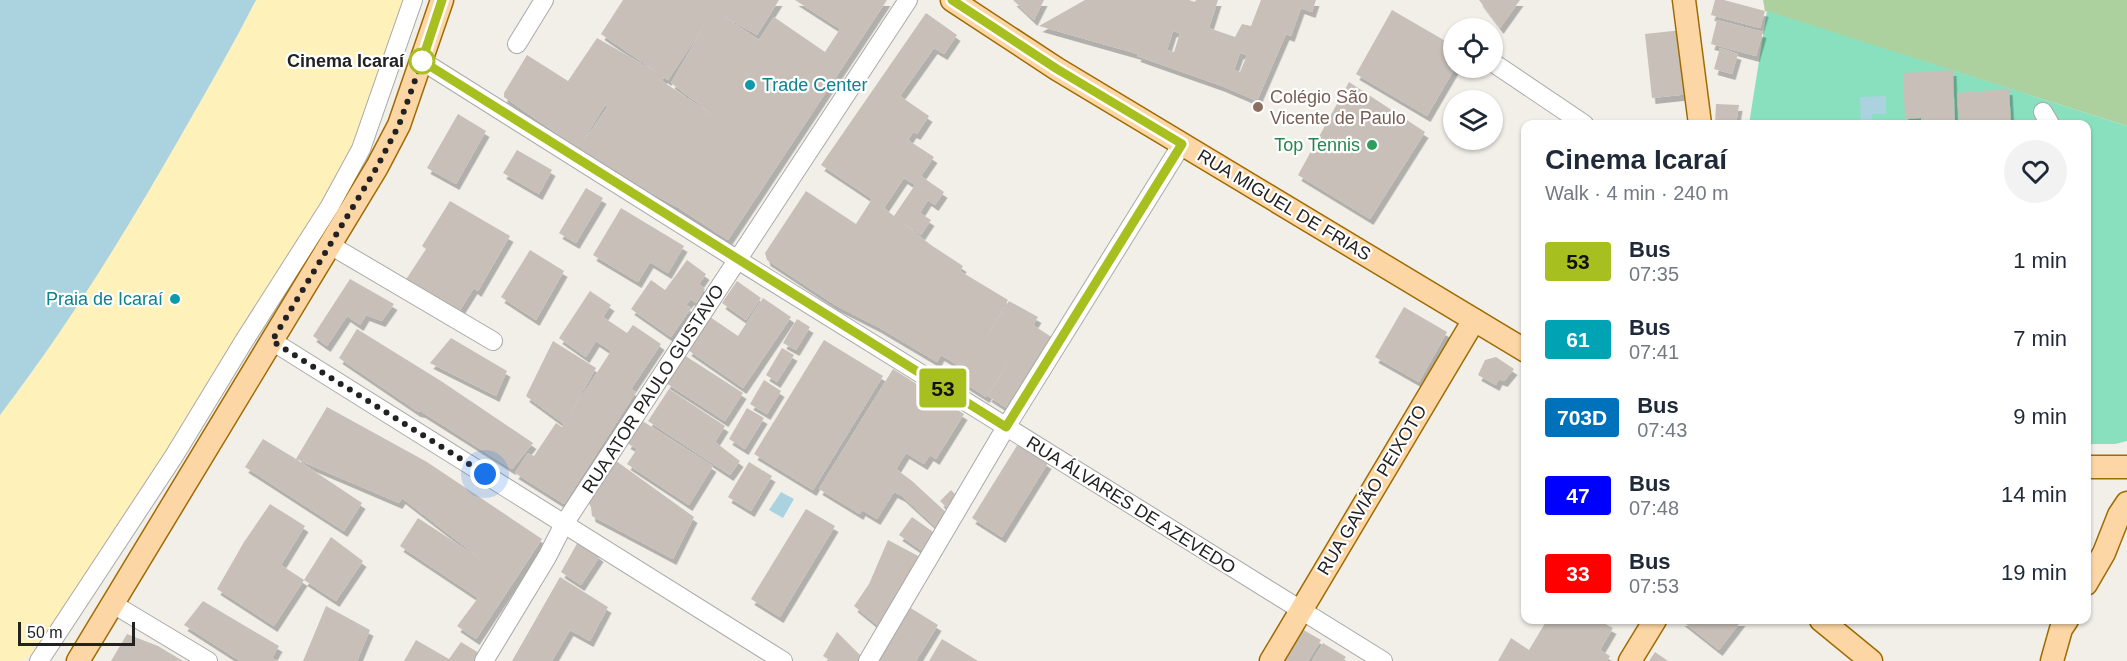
<!DOCTYPE html>
<meta charset="utf-8">
<style>
:root{--surface:#fff;--page:#f2f2f3;--text:#1f2937;--muted:#747a83}
body{margin:0;font-family:Arial,sans-serif;background:var(--page);color:var(--text);height:100vh;display:flex;flex-direction:column;font-size:22px;white-space:nowrap}
*{box-sizing:border-box;margin:0}
p{font-size:20px;color:var(--muted)}
.icon{flex:none;width:33px;height:33px;fill:none;stroke:currentColor;stroke-width:2;stroke-linecap:round;stroke-linejoin:round}
.map{position:relative;flex:1;overflow:hidden}
.side{position:absolute;left:1521px;top:120px;width:570px;height:504px;display:flex;flex-direction:column;background:var(--surface);border-radius:12px;box-shadow:0 2px 4px #0004}
.side>*{flex:none}
.badge{padding:0 12px;border-radius:4px;font-size:21px;line-height:39px}
.controls{position:absolute;left:1443px;top:18px;display:grid;gap:12px}
.controls a{display:grid;place-items:center;width:60px;height:60px;border-radius:50%;background:var(--surface);box-shadow:0 2px 4px #0004;font-size:30px}
.scale{position:absolute;left:18px;bottom:15px;width:117px;box-sizing:border-box;padding-left:6px;border:3px solid #222;border-top:0;font-size:16px;line-height:21px;white-space:nowrap;color:#222;-webkit-text-stroke:4px #fff;paint-order:stroke}
.you{position:absolute;width:30px;height:30px;margin:-15px;border:4px solid #fff;border-radius:50%;background:#1a73e8;box-shadow:0 0 0 9px #1a73e833}
.map>.badge{position:absolute;translate:-50% -50%;box-shadow:0 0 0 3px #fff}
.round{display:grid;place-items:center;flex:none;width:63px;height:63px;border-radius:32px;background:var(--page)}
.summary{display:flex;align-items:center;justify-content:space-between;height:102px;padding:0 24px}
h1{font-size:28px;font-weight:600;line-height:45px}
ul{padding:0;list-style:none}
li{display:flex;align-items:center;gap:18px;height:78px;padding:0 24px}
li div{flex:1}
li b{display:block;font-size:22px}
li em{font-style:normal}
li .badge{min-width:66px;font-weight:700;text-align:center}
.map>svg:first-child{display:block}
.forest{fill:#add19e}
.sand{fill:#fff1ba}
.pitch{fill:#88e0be}
.water{fill:#aad3df}
.building{fill:#c7bfb8;fill-rule:evenodd;filter:url(#shadow)}
.lines{fill:none;stroke-linecap:round;stroke-linejoin:round}
.minor-casing{stroke:#a9a9a9;stroke-width:20}
.major-casing{stroke:#a06b00;stroke-width:25}
.minor{stroke:#fff;stroke-width:18}
.major{stroke:#fcd6a4;stroke-width:22}
.line-casing{stroke:#fff;stroke-width:14}
.line{stroke:#a7bf1f;stroke-width:9}
.walk{stroke:#222;stroke-width:6;stroke-dasharray:0 10.8}
.stop-dot{fill:#fff;stroke:#a7bf1f;stroke-width:3}
.culture-dot{fill:#0f9aa8;stroke:#fff;stroke-width:2}
.education-dot{fill:#8d6e63;stroke:#fff;stroke-width:2}
.leisure-dot{fill:#2e9e5b;stroke:#fff;stroke-width:2}
.labels{text-anchor:middle;stroke-width:4.5;stroke-linejoin:round;paint-order:stroke}
.stop-label{font-size:18px;font-weight:bold;fill:#222;stroke:#fff;text-anchor:end}
.culture-label{font-size:18px;fill:#0d838f;stroke:#fff;text-anchor:start}
.education-label{font-size:18px;fill:#785e54;stroke:#fff;text-anchor:start}
.leisure-label{font-size:18px;fill:#27864d;stroke:#fff;text-anchor:end}
.street-label{font-size:18px;fill:#222;stroke:#fff}
</style>
<div class="map">
<svg width="2127" height="661" viewBox="0 0 2127 661">
<defs>
<filter id="shadow"><feDropShadow dx="3.5" dy="6" stdDeviation="0" flood-color="#0004"/></filter>
</defs>
<rect width="100%" height="100%" fill="#f2efe9"/>
<path class="forest" d="M 1763,0 L 2127,0 L 2127,126 L 1765,11 Z"/>
<path class="sand" d="M 256,0 L 413,0 L 361,149 L 55,638 L 22,661 L 0,661 L 0,415 L 30,376 L 108,258 L 162,169 L 235,41 Z"/>
<path class="pitch" d="M 1767,11 L 2127,126 L 2127,441 L 2115,444 L 2087,444 L 2086,124 L 1749,124 Z"/>
<g class="water">
<path d="M 0,0 L 256,0 C 233,45 208,88 183,132 C 127,230 68,326 0,415 Z"/>
<path d="M 1886,96 L 1886,114 L 1872,114 L 1873,124 L 1861,124 L 1860,97 Z"/>
<path d="M 781,492 L 794,499 L 783,518 L 769,510 Z"/>
</g>
<g class="building">
<path d="M 623,0 L 779,0 L 757,35 L 720,14 L 759,40 L 774,17 L 825,52 L 840,29 L 795,0 L 887,0 L 728,240 L 679,208 L 614,173 L 504,97 L 504,93 L 527,55 L 568,81 L 597,38 L 658,73 L 601,34 ZM 707,21 L 671,83 L 717,118 L 662,81 L 664,77 L 668,80 ZM 605,105 L 608,106 L 584,141 L 583,141 Z"/>
<path d="M 1013,0 L 1044,0 L 1034,20 Z"/>
<path d="M 1085,0 L 1189,0 L 1195,2 L 1196,0 L 1218,0 L 1209,28 L 1235,37 L 1242,24 L 1251,26 L 1261,0 L 1316,0 L 1312,12 L 1301,8 L 1291,36 L 1286,34 L 1257,101 L 1222,86 L 1137,56 L 1138,54 L 1039,26 ZM 1173,31 L 1180,33 L 1174,52 L 1167,50 ZM 1240,53 L 1247,55 L 1240,72 L 1234,70 Z"/>
<path d="M 1479,0 L 1520,0 L 1500,28 Z"/>
<path d="M 1715,0 L 1724,0 L 1765,11 L 1760,28 L 1711,15 Z"/>
<path d="M 1392,10 L 1454,46 L 1455,68 L 1427,116 L 1356,74 Z"/>
<path d="M 926,13 L 957,35 L 944,54 L 934,48 L 900,96 L 929,116 L 917,134 L 913,132 L 908,140 L 934,157 L 921,176 L 944,192 L 935,205 L 928,200 L 920,213 L 931,220 L 921,235 L 900,221 L 931,245 L 963,266 L 960,271 L 1008,300 L 982,344 L 1009,301 L 1038,317 L 1033,325 L 1053,338 L 1008,409 L 988,396 L 1016,351 L 986,397 L 961,381 L 967,371 L 941,355 L 937,362 L 878,327 L 835,305 L 767,260 L 765,253 L 806,191 L 856,224 L 872,199 L 821,165 ZM 904,178 L 915,185 L 894,216 L 884,208 Z"/>
<path d="M 1717,20 L 1763,32 L 1756,56 L 1711,44 Z"/>
<path d="M 1682,30 L 1689,94 L 1652,98 L 1645,34 Z"/>
<path d="M 1720,48 L 1738,54 L 1732,74 L 1714,69 Z"/>
<path d="M 1953,70 L 1955,124 L 1921,124 L 1921,118 L 1905,119 L 1903,73 Z"/>
<path d="M 1349,82 L 1425,132 L 1370,219 L 1298,175 Z"/>
<path d="M 2009,89 L 2011,123 L 1959,124 L 1957,93 Z"/>
<path d="M 1716,104 L 1739,105 L 1736,124 L 1715,124 Z"/>
<path d="M 458,114 L 486,131 L 456,184 L 427,168 Z"/>
<path d="M 517,150 L 552,170 L 539,194 L 503,173 Z"/>
<path d="M 586,188 L 603,198 L 576,243 L 559,233 Z"/>
<path d="M 450,201 L 510,236 L 478,291 L 474,288 L 457,315 L 403,284 L 426,249 L 422,246 Z"/>
<path d="M 621,208 L 684,246 L 668,273 L 650,262 L 638,282 L 593,255 Z"/>
<path d="M 530,250 L 564,271 L 536,320 L 501,297 Z"/>
<path d="M 687,260 L 706,274 L 699,284 L 705,289 L 696,303 L 691,299 L 686,305 L 691,308 L 671,337 L 631,309 L 651,280 L 665,290 Z"/>
<path d="M 350,279 L 394,304 L 382,321 L 366,315 L 360,325 L 347,316 L 327,346 L 313,336 Z"/>
<path d="M 737,281 L 761,298 L 746,320 L 722,303 Z"/>
<path d="M 590,291 L 611,305 L 603,317 L 627,333 L 633,325 L 661,344 L 631,389 L 636,392 L 564,504 L 515,473 L 528,453 L 534,456 L 556,423 L 562,427 L 564,424 L 526,396 L 553,341 L 596,368 L 569,416 L 611,351 L 596,341 L 586,357 L 559,338 Z"/>
<path d="M 763,298 L 791,317 L 743,388 L 688,350 L 710,317 L 738,336 Z"/>
<path d="M 1404,307 L 1447,332 L 1419,382 L 1375,357 Z"/>
<path d="M 797,319 L 810,327 L 796,350 L 783,343 Z"/>
<path d="M 357,329 L 441,381 L 533,443 L 512,469 L 422,412 L 417,411 L 339,358 Z"/>
<path d="M 451,338 L 507,371 L 496,396 L 430,363 Z"/>
<path d="M 824,340 L 883,376 L 813,490 L 754,454 Z"/>
<path d="M 782,348 L 794,355 L 777,382 L 766,375 Z"/>
<path d="M 684,355 L 743,393 L 725,421 L 666,383 Z"/>
<path d="M 1496,357 L 1514,369 L 1504,381 L 1499,379 L 1496,385 L 1478,375 L 1485,360 Z"/>
<path d="M 893,369 L 964,414 L 936,459 L 930,455 L 924,464 L 906,453 L 896,469 L 912,481 L 949,515 L 939,530 L 902,496 L 894,492 L 877,519 L 862,510 L 860,514 L 819,489 Z"/>
<path d="M 764,380 L 781,391 L 767,414 L 750,404 Z"/>
<path d="M 669,389 L 725,426 L 715,442 L 740,461 L 730,475 L 648,421 Z"/>
<path d="M 327,407 L 427,462 L 542,539 L 476,639 L 457,626 L 478,598 L 400,546 L 418,518 L 482,560 L 402,498 L 399,503 L 296,459 L 362,503 L 344,531 L 245,467 L 263,439 L 296,459 Z"/>
<path d="M 747,408 L 764,418 L 745,449 L 729,439 Z"/>
<path d="M 641,420 L 713,466 L 689,505 L 627,464 L 637,449 L 627,443 Z"/>
<path d="M 1018,444 L 1048,463 L 1002,537 L 972,518 Z"/>
<path d="M 612,458 L 694,517 L 673,559 L 592,516 L 591,507 L 587,500 Z"/>
<path d="M 749,462 L 772,476 L 751,511 L 728,497 Z"/>
<path d="M 951,490 L 961,500 L 950,511 L 940,501 Z"/>
<path d="M 270,504 L 305,526 L 281,565 L 304,580 L 274,626 L 217,589 L 244,542 Z"/>
<path d="M 806,509 L 835,526 L 780,617 L 751,599 Z"/>
<path d="M 912,517 L 936,534 L 924,552 L 899,535 Z"/>
<path d="M 331,537 L 363,561 L 336,601 L 304,580 Z"/>
<path d="M 579,540 L 600,556 L 581,585 L 561,572 Z"/>
<path d="M 888,540 L 920,557 L 882,629 L 854,606 L 869,584 Z"/>
<path d="M 560,577 L 608,607 L 590,641 L 570,630 L 552,661 L 512,661 Z"/>
<path d="M 203,601 L 279,646 L 272,658 L 278,661 L 240,661 L 184,625 Z"/>
<path d="M 326,606 L 370,630 L 357,661 L 303,661 Z"/>
<path d="M 909,607 L 938,625 L 916,661 L 876,661 Z"/>
<path d="M 1547,620 L 1598,620 L 1613,628 L 1600,650 L 1610,656 L 1607,661 L 1498,661 L 1511,638 L 1529,650 Z"/>
<path d="M 1681,620 L 1742,620 L 1719,650 Z"/>
<path d="M 1300,628 L 1321,640 L 1308,661 L 1281,661 Z"/>
<path d="M 837,632 L 863,658 L 862,661 L 831,661 L 823,656 Z"/>
<path d="M 127,634 L 158,646 L 183,661 L 111,661 Z"/>
<path d="M 942,639 L 978,661 L 929,661 Z"/>
<path d="M 416,640 L 449,659 L 461,642 L 479,653 L 474,661 L 404,661 Z"/>
<path d="M 1323,643 L 1346,657 L 1343,661 L 1312,661 Z"/>
<path d="M 1655,652 L 1668,661 L 1649,661 Z"/>
</g>
<g class="lines">
<defs>
<g id="minor">
<path d="M 517,44 L 544,0"/>
<path d="M 422,61 L 738,260 L 1383,661"/>
<path d="M 1492,62 L 1584,124"/>
<path d="M 2043,112 L 2050,124"/>
<path d="M 330,245 L 493,341"/>
<path d="M 272,341 L 783,661"/>
<path d="M 113,604 L 208,661"/>
<path d="M 39,661 L 174,456 L 244,341 L 330,206 L 361,149 L 413,0"/>
<path d="M 484,661 L 547,557 L 564,524 L 908,0"/>
<path d="M 868,661 L 1006,427 L 1182,144"/>
</g>
<g id="major">
<path d="M 952,0 L 1057,69 L 1526,351"/>
<path d="M 1684,0 L 1700,124"/>
<path d="M 2086,467 L 2127,467"/>
<path d="M 2086,584 L 2104,553 L 2119,515 L 2127,503"/>
<path d="M 1821,620 L 1871,661"/>
<path d="M 78,661 L 377,167 L 399,125 L 442,0"/>
<path d="M 1271,661 L 1474,320"/>
<path d="M 1630,661 L 1655,620"/>
<path d="M 2052,661 L 2061,629 L 2067,620"/>
</g>
</defs>
<use href="#minor" class="minor-casing"/>
<use href="#major" class="major-casing"/>
<use href="#minor" class="minor"/>
<use href="#major" class="major"/>
</g>
<g class="lines">
<defs>
<path id="line" d="M 442,0 L 422,61 L 1006,427 L 1182,144 L 1057,69 L 952,0"/>
</defs>
<use href="#line" class="line-casing"/>
<use href="#line" class="line"/>
<path class="walk" d="M 422,61 L 399,125 L 377,167 L 272,341 L 485,474"/>
</g>
<circle class="stop-dot" cx="422" cy="61" r="12"/>
<g class="culture-dot">
<circle cx="750" cy="85" r="6"/>
<circle cx="175" cy="299" r="6"/>
</g>
<circle class="education-dot" cx="1258" cy="107" r="6"/>
<circle class="leisure-dot" cx="1372" cy="145" r="6"/>
<g class="labels">
<g class="stop-label">
<text x="404" y="67">Cinema Icaraí</text>
</g>
<g class="culture-label">
<text x="762" y="91">Trade Center</text>
<text x="163" y="305" text-anchor="end">Praia de Icaraí</text>
</g>
<g class="education-label">
<text x="1270" y="103">Colégio São<tspan x="1270" dy="21">Vicente de Paulo</tspan></text>
</g>
<g class="leisure-label">
<text x="1360" y="151">Top Tennis</text>
</g>
<g class="street-label">
<text transform="translate(1284 205) rotate(31)" y="6">RUA MIGUEL DE FRIAS</text>
<text transform="translate(653 389) rotate(-57)" y="6">RUA ATOR PAULO GUSTAVO</text>
<text transform="translate(1372 490) rotate(-59)" y="6">RUA GAVIÃO PEIXOTO</text>
<text transform="translate(1131 505) rotate(32)" y="6">RUA ÁLVARES DE AZEVEDO</text>
</g>
</g>
</svg>
<div class="controls">
<a><svg class="icon" aria-label="locate" viewBox="0 0 24 24"><circle cx="12" cy="12" r="6"/><path d="M12 2v4M12 18v4M2 12h4M18 12h4"/></svg></a>
<a><svg class="icon" aria-label="layers" viewBox="0 0 24 24"><path d="M12 4l9 5-9 5-9-5zM3 14l9 5 9-5"/></svg></a>
</div>
<div class="scale">50 m</div>
<div class="you" style="left:485px;top:474px"></div>
<b class="badge" style="left:943px;top:388px;background:#a7bf1f;color:#111">53</b>
<section class="side">
<div class="summary"><div><h1>Cinema Icaraí</h1><p>Walk · 4 min · 240 m</p></div><a class="round"><svg class="icon" aria-label="heart" viewBox="0 0 24 24"><path d="M12 20l-8-8c-3-5 5-10 8-4 3-6 11-1 8 4z"/></svg></a></div>
<ul>
<li><span class="badge" style="background:#a7bf1f;color:#111">53</span><div><b>Bus</b><p>07:35</p></div><em>1 min</em></li>
<li><span class="badge" style="background:#00a3b4;color:#fff">61</span><div><b>Bus</b><p>07:41</p></div><em>7 min</em></li>
<li><span class="badge" style="background:#0072bc;color:#fff">703D</span><div><b>Bus</b><p>07:43</p></div><em>9 min</em></li>
<li><span class="badge" style="background:#00f;color:#fff">47</span><div><b>Bus</b><p>07:48</p></div><em>14 min</em></li>
<li><span class="badge" style="background:#f00;color:#fff">33</span><div><b>Bus</b><p>07:53</p></div><em>19 min</em></li>
</ul>
</section>
</div>
